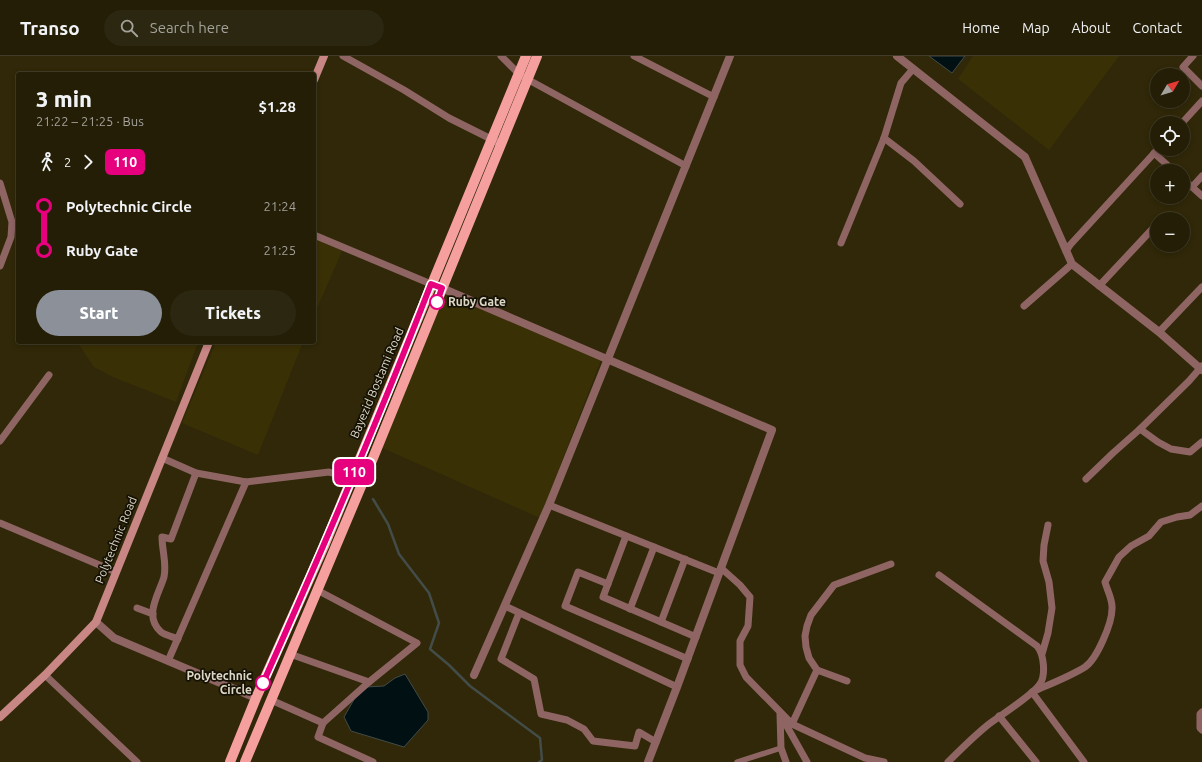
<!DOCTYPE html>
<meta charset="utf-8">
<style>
:root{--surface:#241e06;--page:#2c2710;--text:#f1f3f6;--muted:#a3a29b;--line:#413c28;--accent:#8c9099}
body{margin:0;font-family:Ubuntu,sans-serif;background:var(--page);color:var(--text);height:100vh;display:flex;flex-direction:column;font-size:15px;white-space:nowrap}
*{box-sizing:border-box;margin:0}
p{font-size:13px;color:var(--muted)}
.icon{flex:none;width:22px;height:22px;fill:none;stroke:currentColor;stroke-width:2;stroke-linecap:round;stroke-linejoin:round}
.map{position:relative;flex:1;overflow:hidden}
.side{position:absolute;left:16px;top:16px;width:300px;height:272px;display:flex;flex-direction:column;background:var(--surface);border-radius:4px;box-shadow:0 2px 6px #0003,0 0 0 1px var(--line)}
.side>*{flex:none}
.badge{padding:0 8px;border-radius:6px;font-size:14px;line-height:26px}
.needle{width:26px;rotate:52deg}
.controls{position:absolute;left:1150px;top:12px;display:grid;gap:8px}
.controls a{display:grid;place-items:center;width:40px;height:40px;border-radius:50%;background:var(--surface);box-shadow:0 2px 6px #0003,0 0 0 1px var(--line);font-size:20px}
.map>.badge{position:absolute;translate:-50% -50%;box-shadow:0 0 0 2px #fff}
.legs{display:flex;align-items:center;gap:6px;height:44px;padding:0 20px;font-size:13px}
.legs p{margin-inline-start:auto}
.overview{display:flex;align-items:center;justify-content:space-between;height:68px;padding:0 20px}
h1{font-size:22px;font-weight:800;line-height:30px}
.action{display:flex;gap:8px;margin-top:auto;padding:8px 20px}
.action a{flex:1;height:46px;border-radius:24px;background:var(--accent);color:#fff;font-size:16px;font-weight:800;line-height:46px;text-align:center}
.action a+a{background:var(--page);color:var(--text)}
ul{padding:0 20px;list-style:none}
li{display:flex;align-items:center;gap:14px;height:44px;font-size:15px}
li i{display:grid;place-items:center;width:6px;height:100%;margin:0 5px;background:currentColor}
li i::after{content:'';width:10px;height:10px;margin:-5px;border:3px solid;border-radius:50%;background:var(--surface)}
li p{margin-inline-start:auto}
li:first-child i{background:linear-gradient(#0000 50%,currentColor 0)}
li:last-child i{background:linear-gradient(currentColor 50%,#0000 0)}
header{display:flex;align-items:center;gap:24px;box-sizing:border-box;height:56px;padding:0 20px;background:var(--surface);border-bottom:1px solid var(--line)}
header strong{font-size:19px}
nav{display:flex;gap:22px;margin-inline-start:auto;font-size:14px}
.search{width:280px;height:36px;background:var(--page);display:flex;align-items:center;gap:10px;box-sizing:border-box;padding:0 14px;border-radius:22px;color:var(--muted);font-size:15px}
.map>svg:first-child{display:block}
.built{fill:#3a3006}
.water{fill:#011012;stroke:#434c48}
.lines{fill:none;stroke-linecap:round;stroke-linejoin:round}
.stream{stroke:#434c48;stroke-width:2.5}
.pedestrian{stroke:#8f6564;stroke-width:5.5}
.minor{stroke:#8f6564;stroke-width:7}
.tertiary{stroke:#8f6564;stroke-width:8}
.secondary{stroke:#c88685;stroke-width:8}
.primary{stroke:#f59f9f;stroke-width:10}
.line-1-casing{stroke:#fff;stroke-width:9}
.line-1{stroke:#e6007e;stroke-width:6}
.stop-1-dot{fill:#fff;stroke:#e6007e;stroke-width:2}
.labels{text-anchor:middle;stroke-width:3.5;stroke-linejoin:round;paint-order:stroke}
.stop-label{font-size:12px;font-weight:bold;fill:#ddd8c6;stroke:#151105;text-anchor:start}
.street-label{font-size:12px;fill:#ddd8c6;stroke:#151105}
</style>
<header>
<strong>Transo</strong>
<div class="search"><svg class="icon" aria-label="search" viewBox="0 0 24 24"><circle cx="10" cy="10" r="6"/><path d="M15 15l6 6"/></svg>Search here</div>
<nav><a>Home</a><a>Map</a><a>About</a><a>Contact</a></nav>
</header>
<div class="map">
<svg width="1202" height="706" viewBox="0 0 1202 706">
<rect width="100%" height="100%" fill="#302808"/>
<g class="built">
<path d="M 973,0 L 1119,0 L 1049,94 L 958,23 Z"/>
<path d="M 314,183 L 342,195 L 314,259 Z"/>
<path d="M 446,235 L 601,304 L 540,462 L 378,390 Z"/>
<path d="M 77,286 L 198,286 L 176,346 L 113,321 L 94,311 Z"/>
<path d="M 216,286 L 303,286 L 258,399 L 182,367 Z"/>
</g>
<g class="water">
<path d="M 929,0 L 965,0 L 952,17 Z"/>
<path d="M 405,618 L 428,656 L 428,664 L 404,691 L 351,675 L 344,661 L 356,640 L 366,631 L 384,630 L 395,622 Z"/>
</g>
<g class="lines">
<path class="stream" d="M 373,443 L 388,468 L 399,498 L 429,537 L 439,567 L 430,593 L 449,609 L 470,630 L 540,682 L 542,704 L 539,706"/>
<path class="pedestrian" d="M 737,706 L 781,692"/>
<g class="minor">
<path d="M 343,0 L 404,34 L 449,62 L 501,88"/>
<path d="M 501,0 L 518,17 L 527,23 L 686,110"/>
<path d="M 634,0 L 714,41"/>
<path d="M 1193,0 L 1183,11 L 1202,30"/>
<path d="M 1182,67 L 1202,45"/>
<path d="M 884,82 L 914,105 L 960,148"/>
<path d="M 1154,97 L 1174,115"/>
<path d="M 1183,123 L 1192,131 L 1202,120"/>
<path d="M 0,127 L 12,166 L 11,181 L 0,210"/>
<path d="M 1192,131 L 1202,140"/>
<path d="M 1161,163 L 1164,161"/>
<path d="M 314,179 L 431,228"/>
<path d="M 841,187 L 884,82 L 901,27 L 913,13"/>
<path d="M 1066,195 L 1070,189 L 1158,93"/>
<path d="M 1099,230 L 1157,168"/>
<path d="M 1024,250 L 1072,208"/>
<path d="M 1159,276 L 1202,231"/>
<path d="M 1140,373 L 1189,325 L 1202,310"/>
<path d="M 0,385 L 49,319"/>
<path d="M 162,402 L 196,417 L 246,426 L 329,416 L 351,423"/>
<path d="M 1086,423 L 1113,397 L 1140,373 L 1158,386 L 1171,393 L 1190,396 L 1202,386"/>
<path d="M 549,449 L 719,517"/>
<path d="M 0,467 L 116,516"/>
<path d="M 626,480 L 603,541 L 696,581"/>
<path d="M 721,512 L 740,529 L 750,541 L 748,570 L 740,585 L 740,609 L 746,621 L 792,668 L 865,702 L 884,706"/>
<path d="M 939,519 L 1037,590 C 1044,598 1046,619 1040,628 C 1033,639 1001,659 989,668 C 974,680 961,693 948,706"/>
<path d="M 608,528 L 578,516 L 565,550 L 688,603"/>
<path d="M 317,534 L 417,587 L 369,626 L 323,667"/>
<path d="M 505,550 L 677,631"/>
<path d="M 137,552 L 153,558"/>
<path d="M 630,553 L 654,491"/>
<path d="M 519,557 L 501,603 L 534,623 L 541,658 L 567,664 L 584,673 L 593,685 L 635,690 L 639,676 L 656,686"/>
<path d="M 661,566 L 685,503"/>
<path d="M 178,583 C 173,581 165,579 161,576 C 143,560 159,538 164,521 C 167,507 162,495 162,481 L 171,483 L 196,417"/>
<path d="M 290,598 L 369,626"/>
<path d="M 1042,598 L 1048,577 L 1052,552 L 1049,526 L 1043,505 L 1044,489 L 1048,469"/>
<path d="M 168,605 L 246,426"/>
<path d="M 45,619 L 137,706"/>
<path d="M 847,625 L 817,614 L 809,602 L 806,591 L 805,580 L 807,570 L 811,559 L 834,529 L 891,508"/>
<path d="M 271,644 L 323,667 L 318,681 L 373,706"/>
<path d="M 1202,656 L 1200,658 L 1200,672 L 1202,674"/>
<path d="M 999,660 L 1036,706"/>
<path d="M 792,668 L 817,614"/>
<path d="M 786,706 L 781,692 L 780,658 L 807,706"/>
<path d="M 1084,706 L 1032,636 C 1050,628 1069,621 1085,611 C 1097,603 1112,567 1112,553 C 1113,544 1107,534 1105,526 L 1119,501 L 1131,490 L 1149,480 L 1161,466 L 1177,461 L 1190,459 L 1202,450"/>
</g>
<g class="tertiary">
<path d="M 897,0 L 1025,101 L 1072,208 L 1159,276 L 1202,314"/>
<path d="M 437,230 L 772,374 L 677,631 L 648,706"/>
<path d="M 96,566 L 114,582 L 256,642"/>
<path d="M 474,619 L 549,449 L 730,0"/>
</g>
<g class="secondary">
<path d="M 314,24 L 324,0"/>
<path d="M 0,661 L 45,619 L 96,566 L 209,286"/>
</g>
<g class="primary">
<path d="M 230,706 L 256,642 L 324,490 L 526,0"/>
<path d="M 245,706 L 373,402 L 537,0"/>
</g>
</g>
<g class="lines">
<defs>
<path id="line-1" d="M 263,627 C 322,495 379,362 431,228 L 442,232 L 437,246"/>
</defs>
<use href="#line-1" class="line-1-casing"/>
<use href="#line-1" class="line-1"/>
</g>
<g class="stop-1-dot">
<circle cx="437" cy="246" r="7"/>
<circle cx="263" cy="627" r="7"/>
</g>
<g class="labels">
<g class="stop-label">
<text x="448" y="250">Ruby Gate</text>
<text x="252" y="624" text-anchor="end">Polytechnic<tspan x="252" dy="14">Circle</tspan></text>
</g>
<g class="street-label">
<text transform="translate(377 327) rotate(-67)" y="4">Bayezid Bostami Road</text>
<text transform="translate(116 484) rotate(-68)" y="4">Polytechnic Road</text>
</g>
</g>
</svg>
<div class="controls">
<a><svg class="needle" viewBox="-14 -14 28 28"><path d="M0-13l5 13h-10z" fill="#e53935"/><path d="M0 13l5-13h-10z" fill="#a3a29b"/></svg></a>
<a><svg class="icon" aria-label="locate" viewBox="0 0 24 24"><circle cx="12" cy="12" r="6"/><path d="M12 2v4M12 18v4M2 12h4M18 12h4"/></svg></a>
<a>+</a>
<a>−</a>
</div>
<b class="badge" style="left:354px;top:416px;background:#e6007e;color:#fff">110</b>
<section class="side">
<div class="overview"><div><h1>3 min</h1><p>21:22 – 21:25 · Bus</p></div><b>$1.28</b></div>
<div class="legs"><svg class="icon" aria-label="walk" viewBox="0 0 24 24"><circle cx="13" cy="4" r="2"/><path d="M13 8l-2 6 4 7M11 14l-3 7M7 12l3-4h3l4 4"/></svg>2<svg class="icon" aria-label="forward" viewBox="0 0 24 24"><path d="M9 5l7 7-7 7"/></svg><b class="badge" style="background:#e6007e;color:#fff">110</b></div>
<ul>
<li><i style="color:#e6007e"></i><b>Polytechnic Circle</b><p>21:24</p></li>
<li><i style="color:#e6007e"></i><b>Ruby Gate</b><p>21:25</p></li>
</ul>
<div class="action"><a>Start</a><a>Tickets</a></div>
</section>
</div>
